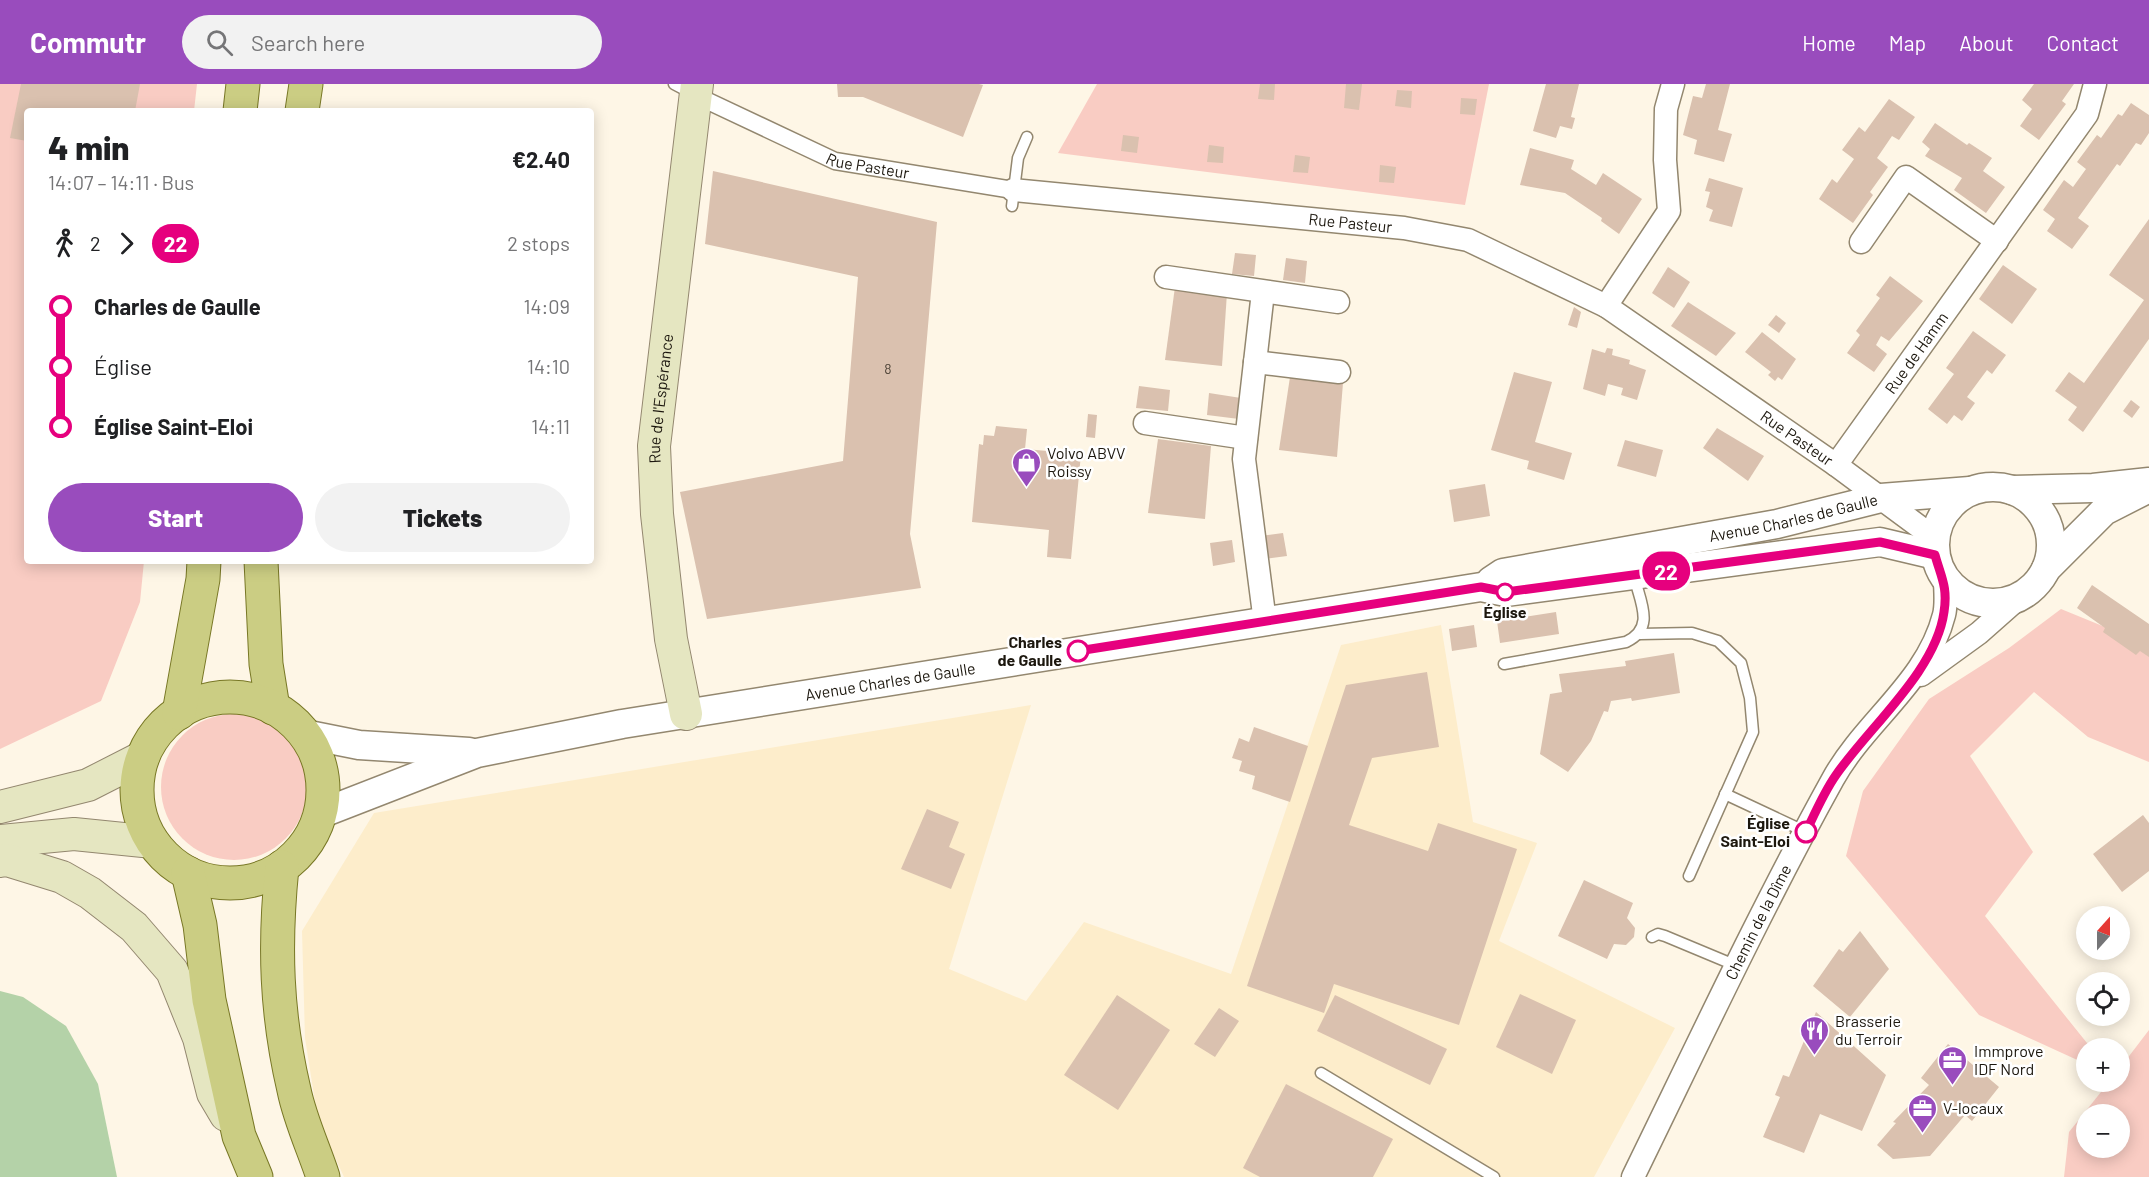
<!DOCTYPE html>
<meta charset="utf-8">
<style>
:root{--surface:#fff;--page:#f2f2f2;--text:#202124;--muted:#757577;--accent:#994cbd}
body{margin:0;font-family:Barlow,sans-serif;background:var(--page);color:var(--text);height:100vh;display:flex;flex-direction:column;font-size:22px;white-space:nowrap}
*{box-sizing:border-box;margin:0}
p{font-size:20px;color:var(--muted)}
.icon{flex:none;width:33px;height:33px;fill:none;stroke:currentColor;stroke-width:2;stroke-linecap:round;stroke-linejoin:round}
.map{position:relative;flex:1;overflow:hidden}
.details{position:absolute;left:24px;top:24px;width:570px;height:456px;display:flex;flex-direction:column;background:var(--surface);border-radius:6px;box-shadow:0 3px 15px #0003}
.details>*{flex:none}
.badge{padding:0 12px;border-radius:20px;font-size:21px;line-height:39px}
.needle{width:39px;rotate:21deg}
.fabs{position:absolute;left:2076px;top:822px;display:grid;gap:12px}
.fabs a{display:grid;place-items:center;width:54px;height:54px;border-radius:50%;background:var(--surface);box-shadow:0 3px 15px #0003;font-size:30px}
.map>.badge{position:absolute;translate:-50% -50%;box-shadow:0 0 0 3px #fff}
.legs{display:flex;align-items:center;gap:9px;height:66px;padding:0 24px;font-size:20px}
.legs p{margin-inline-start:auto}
.head{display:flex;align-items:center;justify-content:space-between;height:102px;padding:0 24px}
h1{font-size:33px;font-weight:800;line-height:45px}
.action{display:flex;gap:12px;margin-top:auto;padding:12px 24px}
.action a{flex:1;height:69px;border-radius:36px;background:var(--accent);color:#fff;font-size:24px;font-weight:800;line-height:69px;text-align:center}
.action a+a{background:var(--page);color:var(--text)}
ul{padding:0 24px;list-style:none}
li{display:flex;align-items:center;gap:21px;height:60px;font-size:22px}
li i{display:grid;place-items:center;width:9px;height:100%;margin:0 8px;background:currentColor}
li i::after{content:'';width:15px;height:15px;margin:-8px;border:4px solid;border-radius:50%;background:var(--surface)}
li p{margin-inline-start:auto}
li:first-child i{background:linear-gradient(#0000 50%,currentColor 0)}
li:last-child i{background:linear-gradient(currentColor 50%,#0000 0)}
header{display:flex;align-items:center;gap:36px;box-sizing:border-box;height:84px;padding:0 30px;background:var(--accent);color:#fff}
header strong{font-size:28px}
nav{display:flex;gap:33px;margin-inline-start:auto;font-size:21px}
.search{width:420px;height:54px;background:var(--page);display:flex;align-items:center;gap:15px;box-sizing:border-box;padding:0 21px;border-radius:33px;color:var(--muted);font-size:22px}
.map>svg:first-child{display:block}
.built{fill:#fdedcb}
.green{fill:#f9ccc3;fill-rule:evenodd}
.water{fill:#b4d2a8}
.building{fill:#dac1af}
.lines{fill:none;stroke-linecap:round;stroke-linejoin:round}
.service-casing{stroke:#93876f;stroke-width:13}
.pedestrian-casing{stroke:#93876f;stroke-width:19}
.minor-casing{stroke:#93876f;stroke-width:25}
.tertiary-casing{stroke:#93876f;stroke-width:31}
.secondary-casing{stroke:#93876f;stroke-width:34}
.primary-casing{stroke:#787725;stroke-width:35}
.service{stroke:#fff;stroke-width:10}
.pedestrian{stroke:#fff;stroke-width:16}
.minor{stroke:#fff;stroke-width:22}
.tertiary{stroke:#fff;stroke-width:28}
.secondary{stroke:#e5e6c1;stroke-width:32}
.primary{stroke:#cbcd83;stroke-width:33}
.line-1-casing{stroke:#fff;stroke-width:14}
.line-1{stroke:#e6007e;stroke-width:9}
.stop-1-dot{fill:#fff;stroke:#e6007e;stroke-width:3}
.labels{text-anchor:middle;stroke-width:5;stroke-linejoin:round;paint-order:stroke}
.number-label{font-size:14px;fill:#4c4236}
.street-label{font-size:16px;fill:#1c170e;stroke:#fff}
.poi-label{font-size:16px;fill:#1c170e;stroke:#fff;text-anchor:start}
.stop-label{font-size:16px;font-weight:bold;fill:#1c170e;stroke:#fff;text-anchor:end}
</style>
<header>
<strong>Commutr</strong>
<div class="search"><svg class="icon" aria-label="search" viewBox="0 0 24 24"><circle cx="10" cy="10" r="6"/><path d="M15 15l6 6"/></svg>Search here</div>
<nav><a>Home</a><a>Map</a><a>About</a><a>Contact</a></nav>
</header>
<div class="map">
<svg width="2149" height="1093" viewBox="0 0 2149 1093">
<rect width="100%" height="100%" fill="#fef6e6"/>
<path class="built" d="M 1441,541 L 1473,738 L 1537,759 L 1499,857 L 1675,944 L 1594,1093 L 344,1093 L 318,1037 L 305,954 L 302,847 L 374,729 L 1031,621 L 949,885 L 1026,917 L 1084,838 L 1231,890 L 1341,561 Z"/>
<g class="green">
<path d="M 0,0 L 197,0 L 194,27 L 27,27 L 27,477 L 144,477 L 140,518 L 101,617 L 0,665 Z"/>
<path d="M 1097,0 L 1489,0 L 1465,121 L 1058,69 Z"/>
<path d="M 2061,525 L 2149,561 L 2149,678 L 2088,653 L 2034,608 L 1970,672 L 2033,768 L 1985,832 L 2091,964 L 2086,964 L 2086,980 L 1979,931 L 1846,772 L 1863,707 L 1929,615 L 2009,564 Z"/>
<circle cx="234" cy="703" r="73"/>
<path d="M 2149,946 L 2149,1093 L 2064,1093 L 2069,1048 L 2109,998 L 2120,998 L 2120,984 ZM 2120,1030 L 2120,1064 L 2086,1064 L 2086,1030 Z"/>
</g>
<path class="water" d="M 0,907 L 23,913 L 66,942 L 98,1000 L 117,1093 L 0,1093 Z"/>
<g class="building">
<path d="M 21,0 L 140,0 L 135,27 L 27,27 L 27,57 L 10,54 Z"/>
<path d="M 837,0 L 979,0 L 983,1 L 963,53 L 863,13 L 838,13 Z"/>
<path d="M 1260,0 L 1275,0 L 1274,16 L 1258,15 Z"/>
<path d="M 1346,0 L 1362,0 L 1359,26 L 1344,24 Z"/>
<path d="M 1546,0 L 1579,0 L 1571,33 L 1575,34 L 1572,45 L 1560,42 L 1556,54 L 1533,47 Z"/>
<path d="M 1706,0 L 1730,0 L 1718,46 L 1732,50 L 1724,78 L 1694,70 L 1697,56 L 1683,51 L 1693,12 L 1702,14 Z"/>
<path d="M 2034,0 L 2074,0 L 2062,17 L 2066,20 L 2039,56 L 2020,42 L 2032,25 L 2022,16 Z"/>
<path d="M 1397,6 L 1412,7 L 1411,24 L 1395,22 Z"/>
<path d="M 1461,14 L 1477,15 L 1475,31 L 1460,30 Z"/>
<path d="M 1889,15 L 1915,33 L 1899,56 L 1892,52 L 1877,74 L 1888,83 L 1870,108 L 1873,111 L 1853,139 L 1819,115 L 1832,95 L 1837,99 L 1854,75 L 1842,66 L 1859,43 L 1865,48 Z"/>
<path d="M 2131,19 L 2149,31 L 2149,49 L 2141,61 L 2136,59 L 2120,82 L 2117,80 L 2078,134 L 2089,142 L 2072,165 L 2047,147 L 2055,135 L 2043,126 L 2064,96 L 2073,103 L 2086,85 L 2077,78 L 2097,51 L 2101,54 L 2118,30 L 2122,32 Z"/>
<path d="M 1935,39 L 1967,61 L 1969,59 L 1992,74 L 1983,87 L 2005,103 L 1986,129 L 1954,106 L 1962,94 L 1925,72 L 1930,65 L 1922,58 Z"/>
<path d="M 1123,51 L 1139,53 L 1137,69 L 1121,67 Z"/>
<path d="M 1209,61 L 1224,63 L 1223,79 L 1207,78 Z"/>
<path d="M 1530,64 L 1574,76 L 1571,85 L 1596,101 L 1603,89 L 1642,115 L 1619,150 L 1601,137 L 1602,134 L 1565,109 L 1520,101 Z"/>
<path d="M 1295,71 L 1310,73 L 1308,89 L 1293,88 Z"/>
<path d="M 1380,81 L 1396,83 L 1394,99 L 1379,98 Z"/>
<path d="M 713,87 L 937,138 L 910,450 L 921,504 L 707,535 L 680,408 L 843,377 L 858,193 L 705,160 Z"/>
<path d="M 1709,94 L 1743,104 L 1732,143 L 1709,137 L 1713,126 L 1706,123 L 1710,108 L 1705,107 Z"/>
<path d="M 2149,135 L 2149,255 L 2083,348 L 2068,336 L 2077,323 L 2055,307 L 2069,288 L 2084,299 L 2144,216 L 2109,191 Z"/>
<path d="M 1235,169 L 1256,171 L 1254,192 L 1232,190 Z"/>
<path d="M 1286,174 L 1307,177 L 1305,199 L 1283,196 Z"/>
<path d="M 2003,181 L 2037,205 L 2012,240 L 1979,215 Z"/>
<path d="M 1668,183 L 1690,198 L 1674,224 L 1652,209 Z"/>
<path d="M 1890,192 L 1923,217 L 1889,257 L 1881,252 L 1876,261 L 1887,270 L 1874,288 L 1847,269 L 1860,251 L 1856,247 L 1880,214 L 1876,211 Z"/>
<path d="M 1175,203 L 1227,209 L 1222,282 L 1165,276 Z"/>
<path d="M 1688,218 L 1736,249 L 1716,272 L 1671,242 Z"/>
<path d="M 1574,223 L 1581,228 L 1577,244 L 1568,241 Z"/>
<path d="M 1776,231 L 1786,239 L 1779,249 L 1768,241 Z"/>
<path d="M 1973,247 L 2006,271 L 1992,290 L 1987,286 L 1967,313 L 1975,319 L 1962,337 L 1954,331 L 1947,340 L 1928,325 L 1954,290 L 1946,284 Z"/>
<path d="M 1762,248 L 1796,275 L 1782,296 L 1778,293 L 1775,297 L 1768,291 L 1771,288 L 1745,268 Z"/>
<path d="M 1607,264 L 1613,265 L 1612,271 L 1630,276 L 1629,280 L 1646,286 L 1637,316 L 1621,311 L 1623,304 L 1608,300 L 1605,312 L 1583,305 L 1592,265 L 1605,269 Z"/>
<path d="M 1514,288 L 1552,298 L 1535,358 L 1572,369 L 1564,396 L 1527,385 L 1529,377 L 1491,366 Z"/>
<path d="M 1290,293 L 1343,299 L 1337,373 L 1279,366 Z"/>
<path d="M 1139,302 L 1170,306 L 1168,327 L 1136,324 Z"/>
<path d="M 1209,309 L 1241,314 L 1239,335 L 1207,331 Z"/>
<path d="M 2131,316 L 2140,323 L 2132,334 L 2123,327 Z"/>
<path d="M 1088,330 L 1097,331 L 1095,354 L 1086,353 Z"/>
<path d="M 996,342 L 1027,345 L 1025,365 L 1081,370 L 1071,475 L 1047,473 L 1049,446 L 972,438 L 979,360 L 983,361 L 984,351 L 994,352 Z"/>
<path d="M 1717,344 L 1764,372 L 1748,397 L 1703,364 Z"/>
<path d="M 1158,355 L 1211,362 L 1205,435 L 1148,429 Z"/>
<path d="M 1625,356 L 1663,366 L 1656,393 L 1617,382 Z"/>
<path d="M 1485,400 L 1490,432 L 1454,438 L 1449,406 Z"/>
<path d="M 1283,449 L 1287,472 L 1264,475 L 1260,452 Z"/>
<path d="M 1232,456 L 1235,478 L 1213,482 L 1210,459 Z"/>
<path d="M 2092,501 L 2149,540 L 2149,573 L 2140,567 L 2136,571 L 2103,548 L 2105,544 L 2077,524 Z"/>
<path d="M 1556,528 L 1559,550 L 1500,559 L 1497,537 Z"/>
<path d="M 1474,541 L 1477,563 L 1452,567 L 1449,545 Z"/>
<path d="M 1674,569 L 1680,609 L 1632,617 L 1631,614 L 1611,617 L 1608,628 L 1604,627 L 1591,657 L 1568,688 L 1540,670 L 1550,610 L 1562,608 L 1559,590 L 1626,582 L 1625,577 Z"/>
<path d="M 1427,588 L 1439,663 L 1372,674 L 1349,741 L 1428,767 L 1438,739 L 1517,765 L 1459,941 L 1334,900 L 1324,929 L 1247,902 L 1346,601 Z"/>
<path d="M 1254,643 L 1308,662 L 1290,718 L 1252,705 L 1255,692 L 1239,687 L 1242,677 L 1232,674 L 1239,654 L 1249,658 Z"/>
<path d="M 927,725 L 959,738 L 949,763 L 965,770 L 951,805 L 901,785 Z"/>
<path d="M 2143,731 L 2149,739 L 2149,787 L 2122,808 L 2093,770 Z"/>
<path d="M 1584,796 L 1633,819 L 1627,834 L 1635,844 L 1634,853 L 1626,861 L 1614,860 L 1607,875 L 1558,852 Z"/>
<path d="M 1860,847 L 1889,885 L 1850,933 L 1813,902 L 1839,865 L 1843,868 Z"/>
<path d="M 1520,910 L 1576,936 L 1552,990 L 1496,963 Z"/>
<path d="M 1117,911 L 1170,946 L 1118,1026 L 1064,991 Z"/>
<path d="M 1335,911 L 1447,965 L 1430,1001 L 1317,947 Z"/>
<path d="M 1219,924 L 1239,937 L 1215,973 L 1194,960 Z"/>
<path d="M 1816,928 L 1886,991 L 1862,1047 L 1820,1030 L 1804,1069 L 1763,1053 L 1780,1013 L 1775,1011 L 1783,991 L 1789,993 Z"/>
<path d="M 1948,960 L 1999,1003 L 1972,1037 L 1965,1031 L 1930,1072 L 1893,1075 L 1877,1061 L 1896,1039 L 1893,1038 L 1929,1001 L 1921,994 Z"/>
<path d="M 1286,1000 L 1393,1055 L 1373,1093 L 1260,1093 L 1243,1084 Z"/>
</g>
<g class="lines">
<defs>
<g id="service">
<path d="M 674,0 L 693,10"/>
<path d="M 1012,122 L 1018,74 L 1027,53"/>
<path d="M 1640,550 L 1692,549 L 1718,557 L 1741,579 L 1750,614 L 1753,648 L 1689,792"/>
<path d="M 1504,580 L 1626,558 C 1656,544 1640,518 1634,492"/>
<path d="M 1725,710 L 1806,748"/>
<path d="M 1652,853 L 1658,850 L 1665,852 L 1737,882"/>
<path d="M 1321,989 L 1494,1093"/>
</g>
<g id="pedestrian">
<path id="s1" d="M 695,11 L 835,77 L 1013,106"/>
</g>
<g id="minor">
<path id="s2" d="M 1013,106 L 1404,144 L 1468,156 L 1606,222 L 1836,381 L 1921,444 L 1935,450"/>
<path d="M 1861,158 L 1906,93 L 1997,157"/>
<path d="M 1166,193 L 1338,218"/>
<path d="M 1263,208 L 1244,375 L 1265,538"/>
<path d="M 1606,222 L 1669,127 L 1665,76 L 1666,25 L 1673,0"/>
<path d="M 1255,278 L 1339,288"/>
<path d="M 1145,339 L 1246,354"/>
<path id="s3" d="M 1836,381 L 2087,30 L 2095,0"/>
<path d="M 1921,591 L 1979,549 L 2022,511"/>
<path id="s4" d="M 1633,1093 C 1698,960 1761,825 1833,695 C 1865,637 1927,598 1944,531 C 1947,520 1945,506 1945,495"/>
</g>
<g id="tertiary">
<circle cx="1993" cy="461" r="58"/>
<path d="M 2012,406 L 2093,404 L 2149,398"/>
<path d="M 2046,485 L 2104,427 L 2149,404"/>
<path id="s5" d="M 1491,497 L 1503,489 L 1777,440 L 1881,414 L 1970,407"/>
<path d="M 304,650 L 359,661 L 469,668"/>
<path id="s6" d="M 320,730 L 477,669 L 622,640 L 1481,503 L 1506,508 L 1880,458 L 1935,471"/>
</g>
<g id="secondary">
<path id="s7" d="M 686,630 L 671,555 L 657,430 L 654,362 L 697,0"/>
<path d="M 0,723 L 88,701 L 143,673"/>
<path d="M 0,757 L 74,750 L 153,758"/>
<path d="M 0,777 L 7,776 L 62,793 L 90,809 L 134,843 L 172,887 L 199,954 L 213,1009 L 226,1031"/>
</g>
<g id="primary">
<path d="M 240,27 L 243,0"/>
<path d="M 302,27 L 306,0"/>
<path d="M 261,477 L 266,580 L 273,624"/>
<circle cx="230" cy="706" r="93"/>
<path d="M 179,629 L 203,495 L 204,477"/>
<path d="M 282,783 C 274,862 276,929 294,1006 C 300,1036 314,1065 323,1093"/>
<path d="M 188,789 L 200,841 L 209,916 L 239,1052 L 256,1093"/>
</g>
</defs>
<use href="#service" class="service-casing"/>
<use href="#pedestrian" class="pedestrian-casing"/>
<use href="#minor" class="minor-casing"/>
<use href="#tertiary" class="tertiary-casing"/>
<use href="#secondary" class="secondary-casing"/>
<use href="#primary" class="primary-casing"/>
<use href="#service" class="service"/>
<use href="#pedestrian" class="pedestrian"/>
<use href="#minor" class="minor"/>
<use href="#tertiary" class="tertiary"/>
<use href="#secondary" class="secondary"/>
<use href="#primary" class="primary"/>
</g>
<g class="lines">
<defs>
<path id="line-1" d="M 1078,567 L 1481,503 L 1506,508 L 1880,458 L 1935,471 C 1941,493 1948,503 1944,528 C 1936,587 1869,643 1836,691 C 1824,708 1815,729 1806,748"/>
</defs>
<use href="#line-1" class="line-1-casing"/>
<use href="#line-1" class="line-1"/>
</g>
<defs>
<symbol id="shop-pin" viewBox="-11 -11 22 30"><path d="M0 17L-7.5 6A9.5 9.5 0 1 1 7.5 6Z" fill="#994cbd" stroke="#fff"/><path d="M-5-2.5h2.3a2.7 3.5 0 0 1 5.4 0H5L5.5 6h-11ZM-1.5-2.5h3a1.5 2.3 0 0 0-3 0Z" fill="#fff"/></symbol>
<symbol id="restaurant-pin" viewBox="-11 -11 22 30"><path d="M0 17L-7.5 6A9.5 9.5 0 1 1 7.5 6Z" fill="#994cbd" stroke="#fff"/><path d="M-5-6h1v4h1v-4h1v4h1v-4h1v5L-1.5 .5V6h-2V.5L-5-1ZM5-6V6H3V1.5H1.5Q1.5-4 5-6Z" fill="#fff"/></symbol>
<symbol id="office-pin" viewBox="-11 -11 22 30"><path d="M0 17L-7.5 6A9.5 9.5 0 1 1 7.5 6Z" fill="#994cbd" stroke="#fff"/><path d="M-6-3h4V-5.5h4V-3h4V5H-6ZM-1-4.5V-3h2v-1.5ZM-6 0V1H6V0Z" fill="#fff"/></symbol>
</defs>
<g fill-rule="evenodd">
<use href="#shop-pin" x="1010" y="362" width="33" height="45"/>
<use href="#restaurant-pin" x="1798" y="930" width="33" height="45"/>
<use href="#office-pin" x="1936" y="960" width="33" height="45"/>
<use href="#office-pin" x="1906" y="1008" width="33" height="45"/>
</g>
<g class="stop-1-dot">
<circle cx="1505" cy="508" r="8"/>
<circle cx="1078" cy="567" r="10"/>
<circle cx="1806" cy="748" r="10"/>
</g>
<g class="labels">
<g class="number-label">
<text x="888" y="290">8</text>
</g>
<g class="street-label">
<text dy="6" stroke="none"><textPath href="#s1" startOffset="188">Rue Pasteur</textPath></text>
<text dy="6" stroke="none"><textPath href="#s2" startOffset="339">Rue Pasteur</textPath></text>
<text dy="6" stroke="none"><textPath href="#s3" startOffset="138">Rue de Hamm</textPath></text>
<text dy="6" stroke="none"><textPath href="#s7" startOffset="318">Rue de l'Espérance</textPath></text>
<text dy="6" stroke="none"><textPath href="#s2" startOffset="843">Rue Pasteur</textPath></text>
<text dy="6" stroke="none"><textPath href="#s5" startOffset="310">Avenue Charles de Gaulle</textPath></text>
<text dy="6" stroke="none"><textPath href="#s6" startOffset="588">Avenue Charles de Gaulle</textPath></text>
<text dy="6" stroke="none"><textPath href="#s4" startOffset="284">Chemin de la Dîme</textPath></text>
</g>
<g class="poi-label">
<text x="1047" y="375">Volvo ABVV<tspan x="1047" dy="18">Roissy</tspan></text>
<text x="1835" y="943">Brasserie<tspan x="1835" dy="18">du Terroir</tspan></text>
<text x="1974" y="973">Immprove<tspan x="1974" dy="18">IDF Nord</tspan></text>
<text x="1943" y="1030">V-locaux</text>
</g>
<g class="stop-label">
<text x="1505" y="534" text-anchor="middle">Église</text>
<text x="1062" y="564">Charles<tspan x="1062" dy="18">de Gaulle</tspan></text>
<text x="1790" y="745">Église<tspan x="1790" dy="18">Saint-Eloi</tspan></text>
</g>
</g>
</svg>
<div class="fabs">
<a><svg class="needle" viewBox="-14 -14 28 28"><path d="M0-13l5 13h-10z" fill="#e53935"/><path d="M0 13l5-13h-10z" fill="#757577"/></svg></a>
<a><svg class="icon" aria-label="locate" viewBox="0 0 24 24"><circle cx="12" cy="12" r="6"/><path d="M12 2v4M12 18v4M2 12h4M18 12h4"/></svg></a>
<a>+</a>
<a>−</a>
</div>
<b class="badge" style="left:1666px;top:487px;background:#e6007e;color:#fff">22</b>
<section class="details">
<div class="head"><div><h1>4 min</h1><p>14:07 – 14:11 · Bus</p></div><b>€2.40</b></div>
<div class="legs"><svg class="icon" aria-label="walk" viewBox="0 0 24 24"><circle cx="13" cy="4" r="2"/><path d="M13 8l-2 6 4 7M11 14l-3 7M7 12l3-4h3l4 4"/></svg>2<svg class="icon" aria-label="forward" viewBox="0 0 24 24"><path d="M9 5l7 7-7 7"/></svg><b class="badge" style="background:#e6007e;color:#fff">22</b><p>2 stops</p></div>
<ul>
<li><i style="color:#e6007e"></i><b>Charles de Gaulle</b><p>14:09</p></li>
<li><i style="color:#e6007e"></i><span>Église</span><p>14:10</p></li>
<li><i style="color:#e6007e"></i><b>Église Saint-Eloi</b><p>14:11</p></li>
</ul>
<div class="action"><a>Start</a><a>Tickets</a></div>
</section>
</div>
